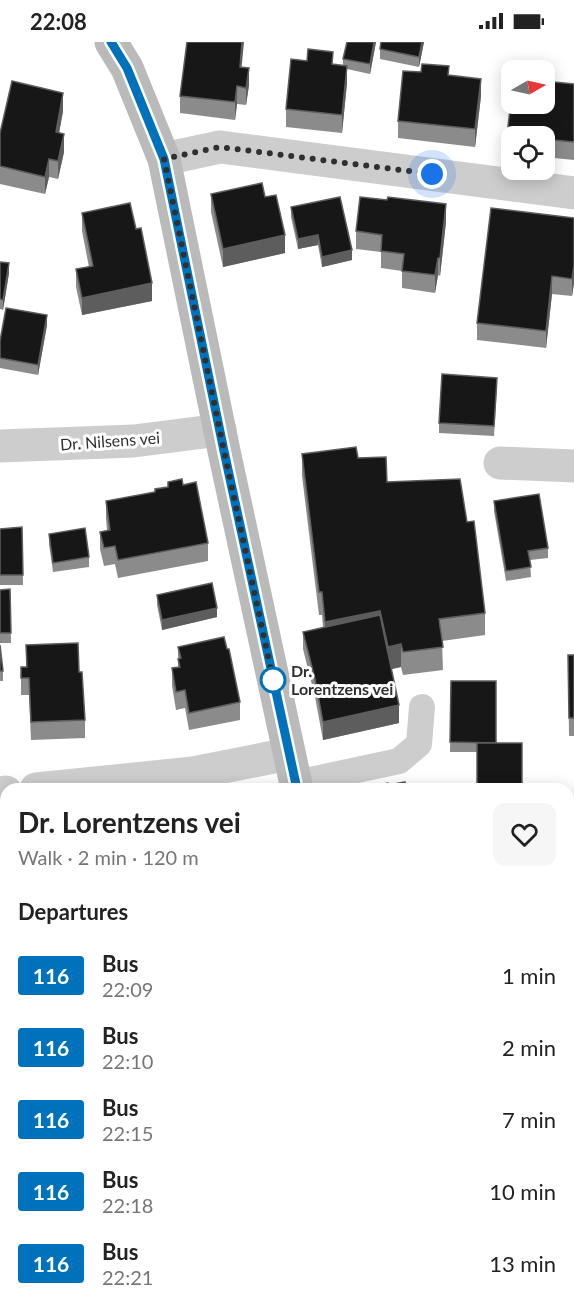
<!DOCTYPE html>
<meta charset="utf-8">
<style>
:root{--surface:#fff;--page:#f6f6f6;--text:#222;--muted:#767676}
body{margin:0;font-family:Lato,sans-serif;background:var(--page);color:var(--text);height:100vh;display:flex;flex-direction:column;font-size:22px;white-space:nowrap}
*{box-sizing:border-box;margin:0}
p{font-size:20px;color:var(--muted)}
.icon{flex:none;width:33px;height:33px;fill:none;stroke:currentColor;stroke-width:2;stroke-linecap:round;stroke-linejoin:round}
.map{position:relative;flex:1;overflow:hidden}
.side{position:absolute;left:0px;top:741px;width:574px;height:528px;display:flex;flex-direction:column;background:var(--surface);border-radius:18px 18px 0 0;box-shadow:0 3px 15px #0003}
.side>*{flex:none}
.badge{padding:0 12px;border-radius:4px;font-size:21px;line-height:39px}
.needle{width:39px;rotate:81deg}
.controls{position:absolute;left:501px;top:18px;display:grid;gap:12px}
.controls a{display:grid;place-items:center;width:54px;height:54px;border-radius:12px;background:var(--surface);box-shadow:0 3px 15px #0003;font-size:30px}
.you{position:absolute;width:30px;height:30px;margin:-15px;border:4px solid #fff;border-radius:50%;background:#1a73e8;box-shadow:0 0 0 9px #1a73e833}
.map>.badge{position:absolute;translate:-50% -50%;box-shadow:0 0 0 3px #fff}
h2{padding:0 18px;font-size:22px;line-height:54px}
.round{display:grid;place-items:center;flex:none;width:63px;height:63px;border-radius:12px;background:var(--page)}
.head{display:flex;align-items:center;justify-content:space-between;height:102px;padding:0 18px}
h1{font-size:28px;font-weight:700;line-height:45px}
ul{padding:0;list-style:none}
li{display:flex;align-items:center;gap:18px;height:72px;padding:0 18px}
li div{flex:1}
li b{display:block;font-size:22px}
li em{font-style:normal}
li .badge{min-width:66px;font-weight:700;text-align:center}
.status{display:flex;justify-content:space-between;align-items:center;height:42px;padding:0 30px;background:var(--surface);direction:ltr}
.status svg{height:16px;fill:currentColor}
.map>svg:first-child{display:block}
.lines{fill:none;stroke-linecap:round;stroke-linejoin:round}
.service{stroke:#cdcdcd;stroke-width:26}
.minor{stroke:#cdcdcd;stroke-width:33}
.secondary{stroke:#bababa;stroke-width:33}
.wall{fill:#8b8b8b}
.shaded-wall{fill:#5d5d5d}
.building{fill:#171717;stroke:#5d5d5d;stroke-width:1.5}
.line-casing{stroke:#fff;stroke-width:14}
.line{stroke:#0072bc;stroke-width:9}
.walk{stroke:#303030;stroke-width:6;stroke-dasharray:0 10.8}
.stop-dot{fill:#fff;stroke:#0072bc;stroke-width:3}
.labels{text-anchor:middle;stroke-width:6;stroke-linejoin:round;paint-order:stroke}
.street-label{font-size:16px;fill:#303030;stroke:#fff}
.stop-label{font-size:16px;font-weight:bold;fill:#303030;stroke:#fff;text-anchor:start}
</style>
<div class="status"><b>22:08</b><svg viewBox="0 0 49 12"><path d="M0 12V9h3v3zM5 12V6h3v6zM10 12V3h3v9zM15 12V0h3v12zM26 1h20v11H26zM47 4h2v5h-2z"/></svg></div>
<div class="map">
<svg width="574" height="1269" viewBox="0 0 574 1269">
<rect width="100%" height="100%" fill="#fff"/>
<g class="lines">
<path class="service" d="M 296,741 L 399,719 L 419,702 L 422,665"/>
<g class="minor">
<path d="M 164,117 L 220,105 L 574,151"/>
<path d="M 0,404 L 134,399 L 220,388"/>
<path d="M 500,421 L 574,424"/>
<path d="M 36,747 L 193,731 L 289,712"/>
<path d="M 0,751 L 6,750"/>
<path d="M 0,1059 L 6,1059"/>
<path d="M 568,1082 L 574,1083"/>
</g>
<g class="secondary">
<path d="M 111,0 L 127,26 L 164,117 L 224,409 L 297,747"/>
<path d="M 401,1263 L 402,1269"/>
</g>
</g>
<g class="wall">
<path d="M 347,0 L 376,0 L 370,32 L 347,27 L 347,41 L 342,91 L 286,85 L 286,67 L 343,23 L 343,17 Z"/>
<path d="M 424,0 L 419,25 L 380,17 L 380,7 Z"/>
<path d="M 241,25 L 249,43 L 246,63 L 237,62 L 235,78 L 180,71 L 180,54 Z"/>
<path d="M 449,33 L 481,54 L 475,105 L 398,96 L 398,79 Z"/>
<path d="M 574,42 L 574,118 L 544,115 L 544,94 L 512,94 L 512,112 L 507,111 L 507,93 Z"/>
<path d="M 63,69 L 59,91 L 64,110 L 58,137 L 49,135 L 45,152 L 0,142 L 0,91 Z"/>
<path d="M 211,152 L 265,155 L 285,211 L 223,225 L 211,170 Z"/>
<path d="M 291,165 L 352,218 L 322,225 L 318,203 L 298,207 L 291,175 Z"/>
<path d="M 82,171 L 152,259 L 82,273 L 76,245 L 76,227 L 89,225 L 82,189 Z"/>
<path d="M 574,176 L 574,241 L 572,254 L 552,252 L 546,306 L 477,298 L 477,281 Z"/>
<path d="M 446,180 L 440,234 L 438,233 L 435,251 L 402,246 L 402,229 L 381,226 L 381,210 L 356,207 L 356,189 Z"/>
<path d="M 0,220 L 9,231 L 3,268 L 0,267 Z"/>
<path d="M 47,283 L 38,333 L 0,326 L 0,299 Z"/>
<path d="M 497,346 L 494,394 L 439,391 L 439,381 Z"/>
<path d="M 302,412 L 358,416 L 387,440 L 485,571 L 485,593 L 442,599 L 443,628 L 403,633 L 401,625 L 391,627 L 399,681 L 323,698 L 315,655 L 303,607 L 303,590 L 323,585 L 322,573 L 319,573 L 302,434 Z"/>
<path d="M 168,440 L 183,443 L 208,501 L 208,519 L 118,536 L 115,522 L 104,524 L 100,507 L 100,490 L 107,488 L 106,477 L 106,459 L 155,450 L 168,445 Z"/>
<path d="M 494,459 L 548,506 L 548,516 L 530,518 L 531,535 L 506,539 L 494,469 Z"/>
<path d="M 22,485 L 23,543 L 0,543 L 0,487 Z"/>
<path d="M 49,492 L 89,515 L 89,525 L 53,530 L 49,502 Z"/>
<path d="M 10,547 L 11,601 L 0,601 L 0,548 Z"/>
<path d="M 157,553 L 217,575 L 162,588 L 157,563 Z"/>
<path d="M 0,603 L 3,629 L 3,639 L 0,639 Z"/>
<path d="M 26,603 L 79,630 L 85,678 L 85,696 L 31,698 L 29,653 L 21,653 L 21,625 L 26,625 Z"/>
<path d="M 178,605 L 227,607 L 240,660 L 240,678 L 189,688 L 185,666 L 176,668 L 172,644 L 172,626 L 178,625 Z"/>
<path d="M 568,613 L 574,613 L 574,694 L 569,694 Z"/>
<path d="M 451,639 L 496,701 L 477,710 L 450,710 Z"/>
<path d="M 0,804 L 1,826 L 1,843 L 0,844 Z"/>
<path d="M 568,898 L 574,898 L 574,1011 L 573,1000 L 568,1000 Z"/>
<path d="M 0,904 L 4,904 L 3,949 L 0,949 Z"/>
<path d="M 0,1176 L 4,1219 L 4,1229 L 0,1230 Z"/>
</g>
<g class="shaded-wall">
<path d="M 242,0 L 244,0 L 240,42 L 240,25 Z"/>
<path d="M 374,0 L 376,0 L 370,32 L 370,22 Z"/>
<path d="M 422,0 L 424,0 L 419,25 L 419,15 Z"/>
<path d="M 347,24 L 347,41 L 342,91 L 342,73 Z"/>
<path d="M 249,26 L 249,43 L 246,63 L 246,46 Z"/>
<path d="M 481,37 L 481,54 L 475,105 L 475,87 Z"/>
<path d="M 237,44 L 237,62 L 235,78 L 235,60 Z"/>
<path d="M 63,51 L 63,69 L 56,108 L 56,90 Z"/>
<path d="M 64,92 L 64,110 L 58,137 L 58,119 Z"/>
<path d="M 49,117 L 49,135 L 45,152 L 45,135 Z"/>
<path d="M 446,162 L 446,180 L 440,234 L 440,216 Z"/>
<path d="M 285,193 L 285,211 L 223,225 L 223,207 Z"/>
<path d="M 318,193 L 318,203 L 298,207 L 298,197 Z"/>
<path d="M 352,208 L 352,218 L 322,225 L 322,215 Z"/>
<path d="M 438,216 L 438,233 L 435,251 L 435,233 Z"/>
<path d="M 9,221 L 9,231 L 3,268 L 3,258 Z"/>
<path d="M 574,223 L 574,241 L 572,254 L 572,237 Z"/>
<path d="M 552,234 L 552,252 L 546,306 L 546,289 Z"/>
<path d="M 152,241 L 152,259 L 82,273 L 82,256 Z"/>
<path d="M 47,273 L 47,283 L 38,333 L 38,323 Z"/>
<path d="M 217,566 L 217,575 L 162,588 L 162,578 Z"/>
<path d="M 380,569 L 380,591 L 325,603 L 325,580 Z"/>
<path d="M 401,602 L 401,625 L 388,628 L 388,605 Z"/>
<path d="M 399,663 L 399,681 L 323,698 L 323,680 Z"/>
</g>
<g class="building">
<path d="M 187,0 L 242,0 L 240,25 L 249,26 L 246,46 L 237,44 L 235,60 L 180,54 Z"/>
<path d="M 347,0 L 374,0 L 370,22 L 343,17 Z"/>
<path d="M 381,0 L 422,0 L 419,15 L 380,7 Z"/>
<path d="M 308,7 L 333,10 L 332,22 L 347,24 L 342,73 L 286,67 L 291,17 L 307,19 Z"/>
<path d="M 422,22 L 449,24 L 448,33 L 481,37 L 475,87 L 398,79 L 403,29 L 421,30 Z"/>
<path d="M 12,39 L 63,51 L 56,90 L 64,92 L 58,119 L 49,117 L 45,135 L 0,124 L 0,91 Z"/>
<path d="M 544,39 L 574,42 L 574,100 L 544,97 L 544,94 L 517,94 L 507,93 L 512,50 L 512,62 L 544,62 Z"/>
<path d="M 262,141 L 265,155 L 276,153 L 285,193 L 223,207 L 211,152 Z"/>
<path d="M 340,155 L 352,208 L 322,215 L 318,193 L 298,197 L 291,165 Z"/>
<path d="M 360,155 L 387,158 L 388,155 L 446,162 L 440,216 L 438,216 L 435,233 L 402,229 L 404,212 L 381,209 L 382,193 L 356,189 Z"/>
<path d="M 130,161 L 136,187 L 141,186 L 152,241 L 82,256 L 76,227 L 93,224 L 82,171 Z"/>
<path d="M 491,166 L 574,176 L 574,223 L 572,237 L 552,234 L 546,289 L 477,281 Z"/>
<path d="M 0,220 L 9,221 L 3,258 L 0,257 Z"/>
<path d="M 6,266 L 47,273 L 38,323 L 0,316 L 0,299 Z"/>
<path d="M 442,332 L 497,336 L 494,384 L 439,381 Z"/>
<path d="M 356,405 L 358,416 L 386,415 L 387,440 L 460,437 L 467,480 L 474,479 L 485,571 L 439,577 L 443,605 L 403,610 L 401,602 L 388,605 L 380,569 L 325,580 L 322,550 L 319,550 L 302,412 Z"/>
<path d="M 182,437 L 183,443 L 196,440 L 208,501 L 118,518 L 115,504 L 104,506 L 100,490 L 110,488 L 106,459 L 155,450 L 155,447 L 168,445 L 168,440 Z"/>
<path d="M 539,452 L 548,506 L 528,509 L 531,525 L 506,529 L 494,459 Z"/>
<path d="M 22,485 L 23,533 L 0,533 L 0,487 Z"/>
<path d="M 85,486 L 89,515 L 53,521 L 49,492 Z"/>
<path d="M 212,541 L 217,566 L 162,578 L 157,553 Z"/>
<path d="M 10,547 L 11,591 L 0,591 L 0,548 Z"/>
<path d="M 380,573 L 399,663 L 323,680 L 315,637 L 303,590 Z"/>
<path d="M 224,595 L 227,607 L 229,607 L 240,660 L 189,671 L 185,648 L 176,650 L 172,626 L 180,625 L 178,617 L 181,616 L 178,605 Z"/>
<path d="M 78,601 L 79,630 L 82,630 L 85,678 L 31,680 L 29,636 L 21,636 L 21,625 L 27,625 L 26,603 Z"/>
<path d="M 0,603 L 3,629 L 0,629 Z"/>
<path d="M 568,613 L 574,613 L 574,676 L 569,676 Z"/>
<path d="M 451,639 L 496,639 L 496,701 L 450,700 Z"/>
<rect x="477" y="701" width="45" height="46"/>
<path d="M 405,740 L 406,747 L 356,747 L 388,741 L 389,743 Z"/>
<path d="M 445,744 L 445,747 L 428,747 Z"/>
<path d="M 0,804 L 1,826 L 0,826 Z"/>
<path d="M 568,898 L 574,898 L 574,993 L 573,982 L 568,982 Z"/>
<path d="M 0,904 L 4,904 L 3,939 L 0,939 Z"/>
<path d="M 0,1176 L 4,1219 L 0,1220 Z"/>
<path d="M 119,1263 L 143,1263 L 144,1269 L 119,1269 Z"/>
</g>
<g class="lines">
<defs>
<path id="line" d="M 111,0 L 127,26 L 164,117 L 224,409 L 297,747"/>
</defs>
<use href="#line" class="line-casing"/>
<use href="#line" class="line"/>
<path class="walk" d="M 273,638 L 274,642 L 224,409 L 164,117 L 220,105 L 432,132"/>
</g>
<circle class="stop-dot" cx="273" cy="638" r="12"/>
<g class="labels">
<g class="street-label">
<text transform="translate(110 399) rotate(-4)" y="6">Dr. Nilsens vei</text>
</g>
<g class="stop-label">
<text x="291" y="635">Dr.<tspan x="291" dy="18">Lorentzens vei</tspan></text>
</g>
</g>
</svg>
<div class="controls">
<a><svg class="needle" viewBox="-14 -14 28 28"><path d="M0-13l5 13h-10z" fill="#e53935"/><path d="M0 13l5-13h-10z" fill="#767676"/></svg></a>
<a><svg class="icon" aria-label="locate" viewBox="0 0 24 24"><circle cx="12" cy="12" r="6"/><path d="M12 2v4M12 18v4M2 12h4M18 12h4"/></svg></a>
</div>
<div class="you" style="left:432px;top:132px"></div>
<section class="side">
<div class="head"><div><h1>Dr. Lorentzens vei</h1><p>Walk · 2 min · 120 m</p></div><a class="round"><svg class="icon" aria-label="heart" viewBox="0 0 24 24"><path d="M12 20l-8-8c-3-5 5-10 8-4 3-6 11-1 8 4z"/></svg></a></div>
<h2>Departures</h2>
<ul>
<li><span class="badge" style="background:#0072bc;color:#fff">116</span><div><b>Bus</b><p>22:09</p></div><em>1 min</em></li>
<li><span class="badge" style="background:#0072bc;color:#fff">116</span><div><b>Bus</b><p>22:10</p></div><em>2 min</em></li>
<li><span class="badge" style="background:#0072bc;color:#fff">116</span><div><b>Bus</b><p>22:15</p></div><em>7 min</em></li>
<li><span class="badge" style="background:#0072bc;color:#fff">116</span><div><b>Bus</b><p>22:18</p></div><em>10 min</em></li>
<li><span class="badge" style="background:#0072bc;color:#fff">116</span><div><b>Bus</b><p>22:21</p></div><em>13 min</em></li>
</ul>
</section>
</div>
